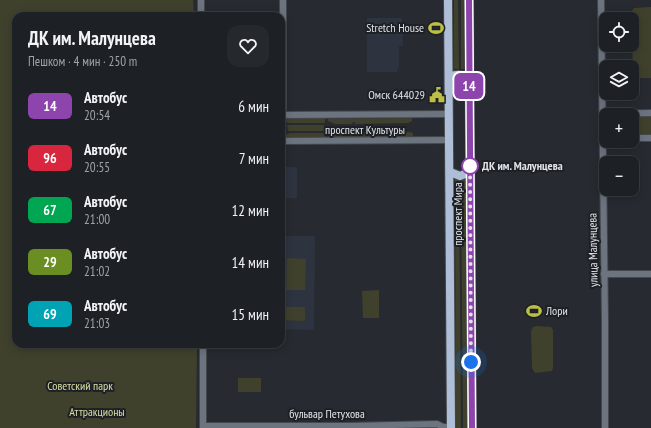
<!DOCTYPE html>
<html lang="ru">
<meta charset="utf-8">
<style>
:root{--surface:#1d2024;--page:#25282c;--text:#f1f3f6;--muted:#a0a3a6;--line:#3b3e41}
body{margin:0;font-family:"PT Sans Narrow",sans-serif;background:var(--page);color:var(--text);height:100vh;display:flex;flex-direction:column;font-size:15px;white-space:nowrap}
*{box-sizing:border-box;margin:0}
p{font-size:13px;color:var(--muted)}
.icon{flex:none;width:22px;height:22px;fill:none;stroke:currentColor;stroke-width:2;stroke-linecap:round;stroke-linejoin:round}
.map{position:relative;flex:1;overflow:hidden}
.panel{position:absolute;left:12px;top:12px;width:273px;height:336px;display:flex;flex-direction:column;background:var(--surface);border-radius:12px;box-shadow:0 2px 10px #0003,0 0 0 1px var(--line)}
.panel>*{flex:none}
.badge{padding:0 8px;border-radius:6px;font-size:14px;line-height:26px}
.buttons{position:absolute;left:599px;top:12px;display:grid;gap:8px}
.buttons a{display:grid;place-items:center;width:40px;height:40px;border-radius:8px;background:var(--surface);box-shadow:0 2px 10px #0003,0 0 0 1px var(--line);font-size:20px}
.you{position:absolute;width:20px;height:20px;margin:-10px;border:3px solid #fff;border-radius:50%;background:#1a73e8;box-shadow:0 0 0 6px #1a73e833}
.map>.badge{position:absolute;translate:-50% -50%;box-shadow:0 0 0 2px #fff}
.round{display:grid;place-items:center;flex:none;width:42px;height:42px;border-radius:12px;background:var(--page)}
.head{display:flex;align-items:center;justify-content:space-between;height:68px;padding:0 16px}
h1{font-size:19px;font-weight:600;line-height:30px}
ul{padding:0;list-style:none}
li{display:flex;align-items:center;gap:12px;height:52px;padding:0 16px}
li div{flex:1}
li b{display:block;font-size:15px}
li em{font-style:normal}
li .badge{min-width:44px;font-weight:700;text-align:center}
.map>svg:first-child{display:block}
.built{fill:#2d343f}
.green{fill:#3f412d}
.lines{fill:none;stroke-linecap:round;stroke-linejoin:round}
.minor-casing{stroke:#45484d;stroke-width:8}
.major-casing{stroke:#45484d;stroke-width:10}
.minor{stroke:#6c7480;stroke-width:6}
.major{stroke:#aebed7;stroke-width:8}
.line-casing{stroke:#fff;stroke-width:9}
.line{stroke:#8e44ad;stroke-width:6}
.walk{stroke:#e1e3e7;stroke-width:4;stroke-dasharray:0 7.2}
.stop-dot{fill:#fff;stroke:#8e44ad;stroke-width:2}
.labels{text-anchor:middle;stroke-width:4;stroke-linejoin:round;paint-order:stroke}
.poi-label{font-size:12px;fill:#e1e3e7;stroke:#1d2126;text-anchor:end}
.street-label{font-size:12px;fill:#e1e3e7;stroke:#1d2126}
.stop-label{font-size:12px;font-weight:bold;fill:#e1e3e7;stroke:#1d2126;text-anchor:start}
.park-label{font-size:12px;fill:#dadea2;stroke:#1d2126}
</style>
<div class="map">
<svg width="651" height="428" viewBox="0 0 651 428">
<rect width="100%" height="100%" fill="#272a30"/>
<g class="built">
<path d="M 367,18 L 402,18 L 403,46 L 399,46 L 399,67 L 397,72 L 367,72 Z"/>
<path d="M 281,167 L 297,167 L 297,198 L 285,198 L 285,207 L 281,207 Z"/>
<path d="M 281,236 L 315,236 L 314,330 L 281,329 Z"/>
</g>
<g class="green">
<path d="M 0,0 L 193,0 L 194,16 L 16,16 L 16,344 L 197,344 L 196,428 L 0,428 Z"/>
<path d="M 454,0 L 458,0 L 459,69 L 454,69 Z"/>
<path d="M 461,0 L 465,0 L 466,69 L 461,69 Z"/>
<path d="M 651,7 L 651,78 L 636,78 L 633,73 L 632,37 L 634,35 L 635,18 L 632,15 L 632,11 L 634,8 Z"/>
<rect x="632" y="117" width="19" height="18"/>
<path d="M 284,118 L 325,118 L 325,123 L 288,123 L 284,121 Z"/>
<path d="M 412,118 L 412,121 L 408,123 L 355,124 L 355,122 L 353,122 L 352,124 L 335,124 L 328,121 L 328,119 Z"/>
<path d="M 287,125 L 324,125 L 324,131 L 288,131 Z"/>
<path d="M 335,132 L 356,134 L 356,132 L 388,132 L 388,133 L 409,132 L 413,133 L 413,137 L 328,138 L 329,134 Z"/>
<path d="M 290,133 L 325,133 L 325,138 L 285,138 L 285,135 Z"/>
<path d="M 467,176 L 468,428 L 463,428 L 461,178 Z"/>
<path d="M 455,177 L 459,178 L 461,428 L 456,428 Z"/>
<path d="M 287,258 L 306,259 L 305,290 L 286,290 Z"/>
<path d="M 379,290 L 379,318 L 363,318 L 362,291 Z"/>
<path d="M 282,307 L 305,307 L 305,321 L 281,320 Z"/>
<path d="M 537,326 L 551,327 L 553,330 L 553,368 L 552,371 L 535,373 L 532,368 L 531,331 L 533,327 Z"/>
<rect x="238" y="378" width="23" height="14"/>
</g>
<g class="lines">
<defs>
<g id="minor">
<path d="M 201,0 L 201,16"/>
<path d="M 283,0 L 283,115"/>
<path d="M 601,0 L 605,320 L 605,428"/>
<path d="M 603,114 L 651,113"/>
<path d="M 281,115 L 449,114"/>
<path d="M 632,138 L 651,138"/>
<path d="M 281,141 L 450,140"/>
<path d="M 604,274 L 651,274"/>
<path d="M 203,426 L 350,426 L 437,424 L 443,427 L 451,427"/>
<path d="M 203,428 L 203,344"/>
</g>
<g id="major">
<path d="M 448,0 L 451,428"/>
<path d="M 469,0 L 472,428"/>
<path d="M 449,77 C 457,74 462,74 469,78"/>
<path d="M 450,172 L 460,176 L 470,172"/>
</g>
</defs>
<use href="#minor" class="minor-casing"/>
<use href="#major" class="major-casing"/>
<use href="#minor" class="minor"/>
<use href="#major" class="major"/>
</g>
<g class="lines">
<defs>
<path id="line" d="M 469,0 L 472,428"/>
</defs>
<use href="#line" class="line-casing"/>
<use href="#line" class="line"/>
<path class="walk" d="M 470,166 L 470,161 L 471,362"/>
</g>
<defs>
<symbol id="stadium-bare" viewBox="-9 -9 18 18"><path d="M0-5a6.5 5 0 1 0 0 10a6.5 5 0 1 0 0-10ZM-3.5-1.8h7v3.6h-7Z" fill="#bcbf43" stroke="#1d2126" stroke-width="2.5" paint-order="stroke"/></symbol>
<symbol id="civic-bare" viewBox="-9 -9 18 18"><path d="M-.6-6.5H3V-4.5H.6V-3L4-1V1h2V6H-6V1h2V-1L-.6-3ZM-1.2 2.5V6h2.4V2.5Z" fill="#bcbf43" stroke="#1d2126" stroke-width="2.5" paint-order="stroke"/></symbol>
</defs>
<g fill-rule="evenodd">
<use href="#stadium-bare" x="425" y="17" width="22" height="22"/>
<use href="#civic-bare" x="426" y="84" width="22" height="22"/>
<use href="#stadium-bare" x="523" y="300" width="22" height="22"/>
</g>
<circle class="stop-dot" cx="470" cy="166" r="8"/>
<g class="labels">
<g class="poi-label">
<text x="424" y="32">Stretch House</text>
<text x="425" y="99">Омск 644029</text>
<text x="546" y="315" text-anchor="start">Лори</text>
</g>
<g class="street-label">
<text x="365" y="134">проспект Культуры</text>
<text transform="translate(458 214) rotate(-90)" y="4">проспект Мира</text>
<text transform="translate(593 250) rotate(-91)" y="4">улица Малунцева</text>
<text x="327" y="418">бульвар Петухова</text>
</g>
<g class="stop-label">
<text x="482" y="170">ДК им. Малунцева</text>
</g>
<g class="park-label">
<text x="80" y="390">Советский парк</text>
<text x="97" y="416">Аттракционы</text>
</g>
</g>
</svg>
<div class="buttons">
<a><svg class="icon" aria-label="locate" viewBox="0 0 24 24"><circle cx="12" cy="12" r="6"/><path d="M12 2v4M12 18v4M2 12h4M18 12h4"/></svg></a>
<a><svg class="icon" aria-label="layers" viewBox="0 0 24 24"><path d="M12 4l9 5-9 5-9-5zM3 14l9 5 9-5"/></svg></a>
<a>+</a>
<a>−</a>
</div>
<div class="you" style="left:471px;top:362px"></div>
<b class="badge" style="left:469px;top:86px;background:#8e44ad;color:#fff">14</b>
<section class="panel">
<div class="head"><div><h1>ДК им. Малунцева</h1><p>Пешком · 4 мин · 250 m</p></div><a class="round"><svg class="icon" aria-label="heart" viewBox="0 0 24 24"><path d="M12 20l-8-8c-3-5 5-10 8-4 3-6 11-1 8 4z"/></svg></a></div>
<ul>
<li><span class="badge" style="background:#8e44ad;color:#fff">14</span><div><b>Автобус</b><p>20:54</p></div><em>6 мин</em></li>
<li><span class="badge" style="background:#d7263d;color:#fff">96</span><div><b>Автобус</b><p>20:55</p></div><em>7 мин</em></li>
<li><span class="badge" style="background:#00a651;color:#fff">67</span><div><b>Автобус</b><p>21:00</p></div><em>12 мин</em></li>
<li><span class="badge" style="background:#6b8e23;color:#fff">29</span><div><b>Автобус</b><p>21:02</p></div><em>14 мин</em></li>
<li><span class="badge" style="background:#00a3b4;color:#fff">69</span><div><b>Автобус</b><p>21:03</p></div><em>15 мин</em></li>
</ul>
</section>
</div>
